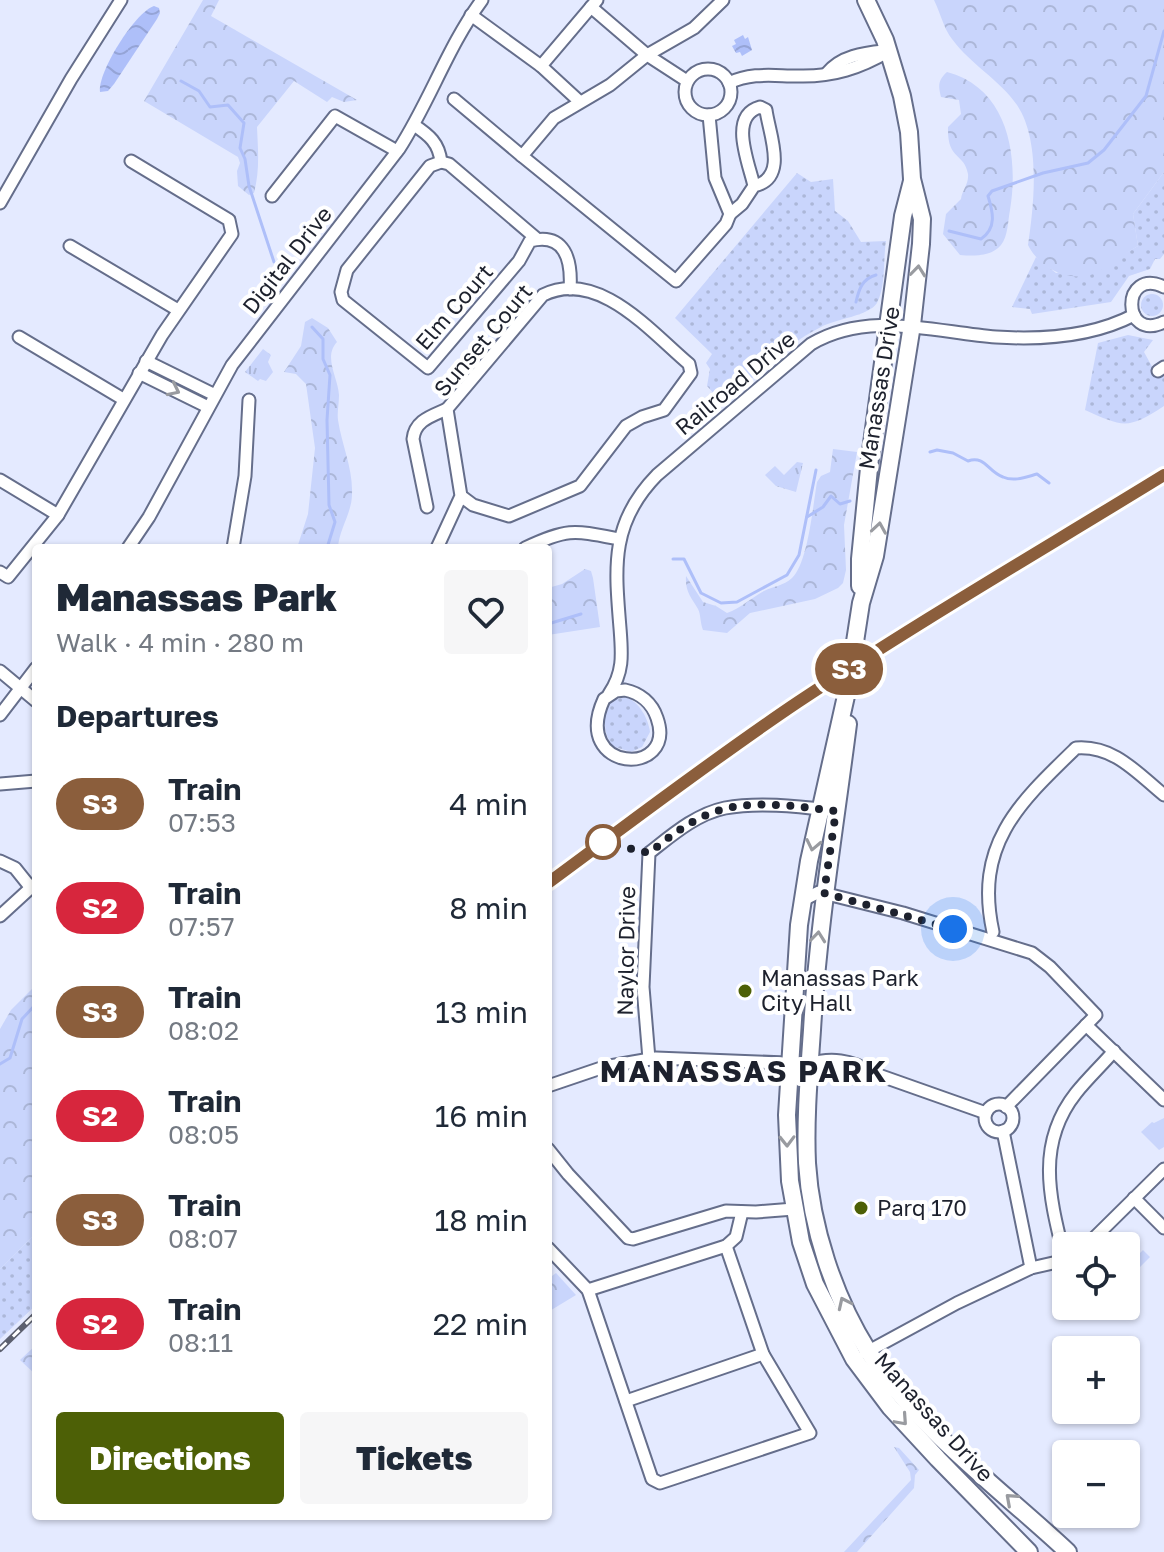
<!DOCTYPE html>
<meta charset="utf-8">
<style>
:root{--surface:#fff;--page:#f6f6f7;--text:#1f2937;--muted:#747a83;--accent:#4d6006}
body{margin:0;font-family:"Golos Text",sans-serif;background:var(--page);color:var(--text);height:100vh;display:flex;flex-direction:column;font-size:30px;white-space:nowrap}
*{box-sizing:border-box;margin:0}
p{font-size:26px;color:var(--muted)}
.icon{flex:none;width:44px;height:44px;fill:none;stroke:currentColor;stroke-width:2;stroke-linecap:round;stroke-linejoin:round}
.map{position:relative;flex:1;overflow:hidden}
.panel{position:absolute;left:32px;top:544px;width:520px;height:976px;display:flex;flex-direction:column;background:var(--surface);border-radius:8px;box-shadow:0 2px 6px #0004}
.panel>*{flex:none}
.badge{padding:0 16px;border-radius:26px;font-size:28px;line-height:52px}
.tools{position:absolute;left:1052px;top:1232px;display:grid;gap:16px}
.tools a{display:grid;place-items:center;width:88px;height:88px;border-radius:8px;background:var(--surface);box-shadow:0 2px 6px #0004;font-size:40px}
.you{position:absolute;width:40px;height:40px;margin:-20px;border:6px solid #fff;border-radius:50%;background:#1a73e8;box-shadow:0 0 0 12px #1a73e833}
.map>.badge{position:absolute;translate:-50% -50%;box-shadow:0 0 0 4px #fff}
h2{padding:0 24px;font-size:30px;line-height:72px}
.round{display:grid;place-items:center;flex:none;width:84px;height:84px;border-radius:8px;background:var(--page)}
.summary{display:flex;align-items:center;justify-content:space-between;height:136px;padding:0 24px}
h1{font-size:38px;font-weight:800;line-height:60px}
.cta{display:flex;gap:16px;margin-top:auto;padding:16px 24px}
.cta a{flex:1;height:92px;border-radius:8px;background:var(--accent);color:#fff;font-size:32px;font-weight:800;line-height:92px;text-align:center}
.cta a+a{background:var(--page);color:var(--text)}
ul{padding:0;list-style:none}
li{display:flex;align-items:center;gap:24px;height:104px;padding:0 24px}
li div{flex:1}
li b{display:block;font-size:30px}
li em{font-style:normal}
li .badge{min-width:88px;font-weight:700;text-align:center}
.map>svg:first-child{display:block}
.grass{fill:url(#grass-dots)}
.forest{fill:url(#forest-crowns)}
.park{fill:url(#park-tufts)}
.pitch{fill:#c9d5fc}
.water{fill:url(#water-waves)}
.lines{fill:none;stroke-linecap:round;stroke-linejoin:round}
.stream{stroke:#aebff9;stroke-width:3}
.minor-casing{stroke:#656e8b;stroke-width:15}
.secondary-casing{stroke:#656e8b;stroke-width:20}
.minor{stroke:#fff;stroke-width:11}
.secondary{stroke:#fff;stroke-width:16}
.rail-casing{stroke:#5c606f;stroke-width:6}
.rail{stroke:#fff;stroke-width:3;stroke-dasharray:9;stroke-linecap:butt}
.oneway{stroke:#999ba0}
.line-casing{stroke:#fff;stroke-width:18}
.line{stroke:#8b5e3c;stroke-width:12}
.walk{stroke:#1d212d;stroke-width:8;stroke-dasharray:0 14.4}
.stop-dot{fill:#fff;stroke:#8b5e3c;stroke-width:4}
.poi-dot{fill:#4d6006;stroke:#fff;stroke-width:3}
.labels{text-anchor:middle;stroke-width:8;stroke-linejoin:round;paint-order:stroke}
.street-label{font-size:22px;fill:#1d212d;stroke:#fff}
.poi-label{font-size:22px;fill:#1d212d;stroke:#fff;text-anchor:start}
.district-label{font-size:30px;font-weight:bold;letter-spacing:2px;fill:#1d212d;stroke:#fff}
</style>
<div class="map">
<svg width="1164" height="1552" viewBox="0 0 1164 1552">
<defs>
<pattern id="grass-dots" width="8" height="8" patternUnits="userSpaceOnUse" patternTransform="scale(2)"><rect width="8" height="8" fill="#c9d5fc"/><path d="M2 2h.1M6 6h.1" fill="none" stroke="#acb7d8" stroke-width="1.8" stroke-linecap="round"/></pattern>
<pattern id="forest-crowns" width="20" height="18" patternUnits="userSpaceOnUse" patternTransform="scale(2)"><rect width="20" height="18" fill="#c9d5fc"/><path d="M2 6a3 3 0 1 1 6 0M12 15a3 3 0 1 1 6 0" fill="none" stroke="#acb7d8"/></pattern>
<pattern id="park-tufts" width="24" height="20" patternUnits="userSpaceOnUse" patternTransform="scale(2)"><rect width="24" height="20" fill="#c9d5fc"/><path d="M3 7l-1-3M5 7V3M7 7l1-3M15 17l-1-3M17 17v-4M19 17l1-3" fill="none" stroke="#acb7d8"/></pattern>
<pattern id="water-waves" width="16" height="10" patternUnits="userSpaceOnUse" patternTransform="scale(2)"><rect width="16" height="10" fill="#aebff9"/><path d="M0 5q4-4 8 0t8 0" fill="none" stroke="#95a4d6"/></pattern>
</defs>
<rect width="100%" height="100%" fill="#e4eaff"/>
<g class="grass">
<path d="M 1164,172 L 1164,254 L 1160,259 L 1155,259 L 1150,269 L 1129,276 L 1111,302 L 1032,314 L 1030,309 L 1012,307 L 1036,257 L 1056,273 L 1113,260 L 1138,246 L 1133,214 Z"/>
<path d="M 797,173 L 811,182 L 833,179 L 835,211 L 848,221 L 861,242 L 886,241 C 883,259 886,286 877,303 C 869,316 835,319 821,327 C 784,345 754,378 723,404 L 707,386 L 710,369 L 706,363 L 712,354 L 675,318 Z"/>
<circle cx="1152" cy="305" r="11"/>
<path d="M 1128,335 L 1153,340 L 1144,352 L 1155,372 L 1164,376 L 1164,406 C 1128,430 1123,427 1085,410 L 1098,343 Z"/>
<path d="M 626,697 C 639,702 648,718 650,732 L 642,747 L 631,752 L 612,746 C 603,732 602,714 612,700 Z"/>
<path d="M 36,1233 L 36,1305 L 0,1339 L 0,1269 Z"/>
</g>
<g class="forest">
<path d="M 203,0 L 219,0 L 211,16 L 357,100 L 344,102 L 332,97 L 327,102 L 294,81 L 257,127 C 258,150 260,170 254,193 L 249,195 L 238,186 L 237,171 L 240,163 L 238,157 L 144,101 Z"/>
<path d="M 934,0 L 1164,0 L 1164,172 L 1133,214 L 1138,246 C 1127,252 1117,260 1106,267 C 1079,287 1042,273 1028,245 C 1034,205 1041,141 1017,105 C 1000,80 970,64 952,39 C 944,29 940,12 934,0 Z"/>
<path d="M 947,72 C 1008,88 1019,156 1010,210 C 1008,220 1008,237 1001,245 C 991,257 973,256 960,255 L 943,234 L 946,214 L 961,199 C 962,190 969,184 968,174 C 964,152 947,161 948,127 L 961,114 L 959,100 L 941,97 C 938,86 938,80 947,72 Z"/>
<path d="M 312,318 L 328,328 L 337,342 C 323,357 338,377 339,395 C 339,404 337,412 338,420 C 342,446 353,468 352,494 C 352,513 339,529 338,548 L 297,548 L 308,514 L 315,448 L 306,384 L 296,374 L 284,372 L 301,346 L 305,322 Z"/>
<path d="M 833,449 L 857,452 L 844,525 L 846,570 L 843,583 L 838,588 L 815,599 L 750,613 L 727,633 L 703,630 C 700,623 701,615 698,609 C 691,597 685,592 686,576 L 703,602 L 716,606 L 727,613 C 741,608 751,598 764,591 C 774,586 783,586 792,578 C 808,563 813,505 817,482 L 821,476 L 830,472 Z"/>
<path d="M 585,569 L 591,571 L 593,578 L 600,627 L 548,635 L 548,588 L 562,584 Z"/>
<path d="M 36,985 L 36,1233 L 0,1269 L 0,1029 L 11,1010 Z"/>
<path d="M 556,1273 L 576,1295 L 548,1312 L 548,1279 Z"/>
<path d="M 36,1345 L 36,1375 L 20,1360 Z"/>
<path d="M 894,1447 L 899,1448 L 919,1470 L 915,1475 L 914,1488 L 857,1552 L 844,1552 L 911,1480 L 910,1472 Z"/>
</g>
<g class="park">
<path d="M 263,349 L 271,355 L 268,362 L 273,372 L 266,381 L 260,379 L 258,381 L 245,372 Z"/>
<path d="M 797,462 L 803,463 L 796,492 L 776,486 L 765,475 L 775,466 L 784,475 Z"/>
<path d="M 1143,1250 L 1150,1257 L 1133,1274 L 1126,1267 L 1126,1258 L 1132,1253 L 1136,1257 Z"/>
</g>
<path class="pitch" d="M 1164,1118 L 1164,1147 L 1159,1150 L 1141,1132 L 1152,1122 L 1154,1123 Z"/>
<g class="water">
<path d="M 154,6 L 159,8 L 160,13 L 157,19 L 114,84 L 108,91 L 100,92 C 97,73 135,12 154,6 Z"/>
<path d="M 743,35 L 745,39 L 748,37 L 752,50 L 742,56 L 740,52 L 736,53 L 732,46 L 736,44 L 734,40 Z"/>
</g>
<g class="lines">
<g class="stream">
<path d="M 181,81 L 199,91 L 210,107 L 228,105 L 244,123 L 240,148 L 245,159 L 249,186 L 274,262"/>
<path d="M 949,231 L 981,239 C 997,228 993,212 988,196 L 992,191 L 1043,173 L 1088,163 L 1104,150 L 1146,96 L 1164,31"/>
<path d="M 856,302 C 859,289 862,279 876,275"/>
<path d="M 312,327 L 323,339 L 323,359 L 330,375 L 327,420 L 329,505 L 335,522 L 327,548"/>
<path d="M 930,452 L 937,450 L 953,453 L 968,461 C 985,455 988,472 1003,477 C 1014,482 1026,477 1037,474 L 1049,483"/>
<path d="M 807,517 L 823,507 L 831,496 L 840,504 L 850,501"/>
<path d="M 673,559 L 684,559 L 701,593 L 721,603 L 737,602 L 787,575 L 799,555 L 816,470"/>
<path d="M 548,624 L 581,614"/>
<path d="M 0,1064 L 10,1058 L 22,1019 L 36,1004"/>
</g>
<defs>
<g id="minor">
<path d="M 591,7 L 647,55 L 694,28 L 723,0"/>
<path d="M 471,15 L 541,66 L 579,101"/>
<path d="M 541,66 L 597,0"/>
<circle cx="708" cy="92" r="23"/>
<path d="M 827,73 C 841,56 863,53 884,51"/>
<path d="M 687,81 L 647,55 L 610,85 L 554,118 L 522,156 L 676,281 L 726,224 L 730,214 L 715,178 L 709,115"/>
<path d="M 729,83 C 752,72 773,76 798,76 C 833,77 860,68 889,51"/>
<path d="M 454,99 L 522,156"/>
<path d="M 414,125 C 429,135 439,143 441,162"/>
<path d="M 272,196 L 335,116 L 397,151"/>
<path d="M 0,203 L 71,79 L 121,0"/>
<path d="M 730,214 L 742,204 L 754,186 C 749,163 728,116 760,107 L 766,110 C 769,134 789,178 754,186"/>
<path d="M 537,239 L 449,164 L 441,162 L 430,166 L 347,270 L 341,292 L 343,300 L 428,368 L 519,261 L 530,241 C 565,232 572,260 570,289"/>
<path d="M 70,246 L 178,310"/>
<path d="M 1164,287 C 1121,266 1121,343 1164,322"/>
<path d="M 19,337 L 123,399"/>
<path d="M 146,361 L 215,395"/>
<path d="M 1158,371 L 1164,367"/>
<path d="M 139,373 L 208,407"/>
<path d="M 0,480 L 58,515"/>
<path d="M 427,507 L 413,439 C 415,420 432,416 447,409"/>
<path d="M 128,548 L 149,517 L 232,365 L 399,149 C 430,101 448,46 482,0"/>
<path d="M 233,548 L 245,476 L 249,400"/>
<path d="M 437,548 L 461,496 L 447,409 L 543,295 C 598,268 651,332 689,364 L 691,373 L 664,410 L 642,417 L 626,426 L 580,486 L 509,516 L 473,505 L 461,496"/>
<path d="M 525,548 C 568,528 573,530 619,539"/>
<path d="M 0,572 L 8,577 L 58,515 L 162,335 L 232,234 L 229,220 L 131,161"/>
<path d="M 0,671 L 36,701"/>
<path d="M 625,690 C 640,693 652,703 657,718 C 678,778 570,773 604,699 L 616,691 Z"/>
<path d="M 609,694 C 624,672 622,654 620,628 C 615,567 610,523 657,475 L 811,344 C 868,310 934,332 996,337 C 1042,340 1092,337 1134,315"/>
<path d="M 0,715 L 36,668"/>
<path d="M 0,784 L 36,781"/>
<path d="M 0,861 L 15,868 L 31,888"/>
<path d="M 803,900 L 819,892 L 903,913 L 1032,953 L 1050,967 L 1096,1015 L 1006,1107"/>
<path d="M 0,916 L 36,883"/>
<path d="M 993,932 C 974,845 1018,804 1076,748 C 1114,745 1137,773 1164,795"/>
<path d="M 1086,1025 L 1164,1100"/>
<path d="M 649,1059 L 643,987 L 649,853 C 672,835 696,814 725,808 C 757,802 796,806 828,810"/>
<path d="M 810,1064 L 823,1070 L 870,1072"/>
<path d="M 548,1086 L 604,1067 L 656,1058 L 810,1064 C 830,1057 852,1060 870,1072 L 986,1113"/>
<circle cx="999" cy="1118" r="14"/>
<path d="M 1003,1131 L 1031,1268"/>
<path d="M 548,1149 L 568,1174 L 628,1238 L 633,1239 L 726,1211 L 756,1212 L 794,1209"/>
<path d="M 1134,1198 L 1164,1228"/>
<path d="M 1086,1246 L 1164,1169"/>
<path d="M 548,1248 L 588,1290 L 652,1479 L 660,1483 L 810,1433 L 763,1354 L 726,1246"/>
<path d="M 1065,1260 C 1051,1202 1034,1146 1076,1093 C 1088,1078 1102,1065 1114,1051"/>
<path d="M 588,1290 L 726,1246 L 736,1237 L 742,1212"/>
<path d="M 865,1353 L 957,1303 L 1031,1268 L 1066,1260"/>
<path d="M 626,1401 L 763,1354"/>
</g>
<g id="secondary">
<path d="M 866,0 L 885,40 L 902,96 L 909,132 L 912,179 L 922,219 L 921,244 L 912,325 L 875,556 L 861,603 L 848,687 L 809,861 L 799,925 L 787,1115 L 790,1181 L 801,1242 L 815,1284 L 854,1359 L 890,1407 L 938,1459 L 1029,1552"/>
<path d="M 860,586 L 860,559 L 870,458 L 903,216 L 912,181"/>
<path d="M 848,724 C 835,826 818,927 812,1030 C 809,1074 805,1119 807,1163 C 811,1227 834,1297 868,1351 C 915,1427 1003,1491 1068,1552"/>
</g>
</defs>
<use href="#minor" class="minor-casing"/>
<use href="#secondary" class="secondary-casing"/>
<use href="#minor" class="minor"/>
<use href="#secondary" class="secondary"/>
<defs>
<g id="rail">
<path d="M 548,883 C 631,822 713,759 798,702 C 917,622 1042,550 1164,475"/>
<path d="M 0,1349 L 36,1314"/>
</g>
</defs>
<use href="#rail" class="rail-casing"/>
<use href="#rail" class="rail"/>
</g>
<defs><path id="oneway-chevron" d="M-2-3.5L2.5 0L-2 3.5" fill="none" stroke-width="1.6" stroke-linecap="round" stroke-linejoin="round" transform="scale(2)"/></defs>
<g class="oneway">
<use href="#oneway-chevron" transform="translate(918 271) rotate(-84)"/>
<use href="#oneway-chevron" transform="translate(174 390) rotate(26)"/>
<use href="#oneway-chevron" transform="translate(879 528) rotate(-81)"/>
<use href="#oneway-chevron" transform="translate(813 845) rotate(102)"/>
<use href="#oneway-chevron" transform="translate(818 937) rotate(-84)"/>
<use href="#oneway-chevron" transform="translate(787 1141) rotate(89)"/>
<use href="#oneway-chevron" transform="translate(844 1303) rotate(-115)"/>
<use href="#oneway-chevron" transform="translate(902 1420) rotate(48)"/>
<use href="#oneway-chevron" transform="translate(1011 1499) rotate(-138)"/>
</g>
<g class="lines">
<defs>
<path id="line" d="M 548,883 C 631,822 713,759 798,702 C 918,622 1042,550 1164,475"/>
</defs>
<use href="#line" class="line-casing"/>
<use href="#line" class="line"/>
<path class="walk" d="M 603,842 L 649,853 C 672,835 695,816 724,809 C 758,800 802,807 836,811 L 824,893 L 953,929"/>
</g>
<circle class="stop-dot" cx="603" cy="842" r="16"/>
<g class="poi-dot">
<circle cx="745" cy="991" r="8"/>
<circle cx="861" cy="1208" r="8"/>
</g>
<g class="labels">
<g class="street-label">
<text transform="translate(287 260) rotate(-52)" y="8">Digital Drive</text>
<text transform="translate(454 307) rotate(-49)" y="8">Elm Court</text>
<text transform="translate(483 340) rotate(-50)" y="8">Sunset Court</text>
<text transform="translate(735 383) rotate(-40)" y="8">Railroad Drive</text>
<text transform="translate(879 388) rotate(-81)" y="8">Manassas Drive</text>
<text transform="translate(626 951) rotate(-89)" y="8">Naylor Drive</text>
<text transform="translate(934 1417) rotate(48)" y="8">Manassas Drive</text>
</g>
<g class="poi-label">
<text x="761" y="986">Manassas Park<tspan x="761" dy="25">City Hall</tspan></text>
<text x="877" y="1216">Parq 170</text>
</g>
<g class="district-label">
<text x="744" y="1082">MANASSAS PARK</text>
</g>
</g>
</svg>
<div class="tools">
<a><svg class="icon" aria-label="locate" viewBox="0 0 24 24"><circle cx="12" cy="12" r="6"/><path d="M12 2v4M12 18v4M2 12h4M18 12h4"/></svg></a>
<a>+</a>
<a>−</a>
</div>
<div class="you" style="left:953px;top:929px"></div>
<b class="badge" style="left:849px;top:669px;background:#8b5e3c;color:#fff">S3</b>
<section class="panel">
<div class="summary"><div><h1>Manassas Park</h1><p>Walk · 4 min · 280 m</p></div><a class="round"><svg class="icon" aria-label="heart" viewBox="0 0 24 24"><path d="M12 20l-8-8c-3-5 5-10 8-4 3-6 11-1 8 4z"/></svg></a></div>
<h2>Departures</h2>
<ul>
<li><span class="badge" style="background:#8b5e3c;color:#fff">S3</span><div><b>Train</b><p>07:53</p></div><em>4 min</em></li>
<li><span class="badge" style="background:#d7263d;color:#fff">S2</span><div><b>Train</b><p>07:57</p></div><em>8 min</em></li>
<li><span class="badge" style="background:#8b5e3c;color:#fff">S3</span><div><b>Train</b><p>08:02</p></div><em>13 min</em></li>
<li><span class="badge" style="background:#d7263d;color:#fff">S2</span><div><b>Train</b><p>08:05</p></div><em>16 min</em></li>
<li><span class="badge" style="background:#8b5e3c;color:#fff">S3</span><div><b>Train</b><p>08:07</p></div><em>18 min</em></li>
<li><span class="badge" style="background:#d7263d;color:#fff">S2</span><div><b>Train</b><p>08:11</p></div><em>22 min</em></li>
</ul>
<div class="cta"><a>Directions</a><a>Tickets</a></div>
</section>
</div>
